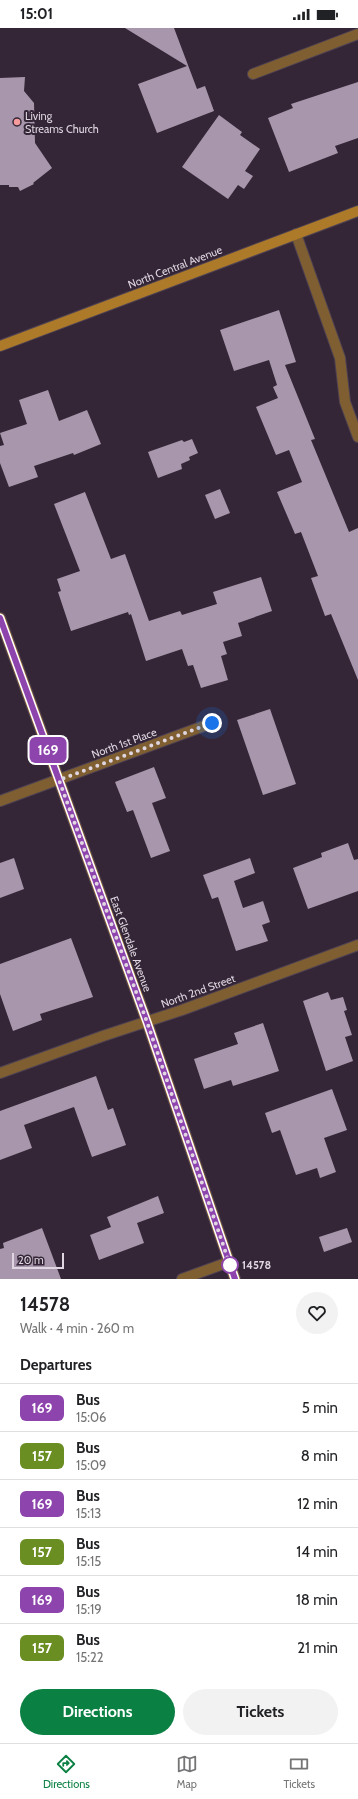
<!DOCTYPE html>
<meta charset="utf-8">
<style>
:root{--surface:#fff;--page:#f2f2f2;--text:#202124;--muted:#757577;--line:#e0e0e0;--accent:#0b8043}
body{margin:0;font-family:Cabin,sans-serif;background:var(--page);color:var(--text);height:100vh;display:flex;flex-direction:column;font-size:15px;white-space:nowrap}
*{box-sizing:border-box;margin:0}
p{font-size:13px;color:var(--muted)}
.icon{flex:none;width:22px;height:22px;fill:none;stroke:currentColor;stroke-width:2;stroke-linecap:round;stroke-linejoin:round}
.map{position:relative;height:1251px;overflow:hidden}
.details{display:flex;flex-direction:column;background:var(--surface);flex:1}
.details>*{flex:none}
.badge{padding:0 8px;border-radius:6px;font-size:14px;line-height:26px}
.scale{position:absolute;left:12px;bottom:10px;width:52px;box-sizing:border-box;padding-left:4px;border:2px solid #dfd6e1;border-top:0;font-size:11px;line-height:14px;white-space:nowrap;color:#dfd6e1;-webkit-text-stroke:3px #342637;paint-order:stroke}
.you{position:absolute;width:20px;height:20px;margin:-10px;border:3px solid #fff;border-radius:50%;background:#1a73e8;box-shadow:0 0 0 6px #1a73e833}
.map>.badge{position:absolute;translate:-50% -50%;box-shadow:0 0 0 2px #fff}
h2{padding:0 20px;font-size:15px;line-height:36px}
.round{display:grid;place-items:center;flex:none;width:42px;height:42px;border-radius:21px;background:var(--page)}
.summary{display:flex;align-items:center;justify-content:space-between;height:68px;padding:0 20px}
h1{font-size:19px;font-weight:700;line-height:30px}
.cta{display:flex;gap:8px;margin-top:auto;padding:8px 20px}
.cta a{flex:1;height:46px;border-radius:24px;background:var(--accent);color:#fff;font-size:16px;font-weight:700;line-height:46px;text-align:center}
.cta a+a{background:var(--page);color:var(--text)}
ul{padding:0;list-style:none}
li{display:flex;align-items:center;gap:12px;height:48px;padding:0 20px;border-top:1px solid var(--line)}
li div{flex:1}
li b{display:block;font-size:15px}
li em{font-style:normal}
li .badge{min-width:44px;font-weight:700;text-align:center}
.status{display:flex;justify-content:space-between;align-items:center;height:28px;padding:0 20px;background:var(--surface);direction:ltr}
.status svg{height:11px;fill:currentColor}
.menu{display:flex;justify-content:space-around;align-items:center;height:56px;border-top:1px solid var(--line);background:var(--surface);font-size:11px;color:var(--muted)}
.menu a{display:grid;justify-items:center;gap:2px}
.menu .on{color:var(--accent)}
.map>svg:first-child{display:block}
.building{fill:#a897ac}
.lines{fill:none;stroke-linecap:round;stroke-linejoin:round}
.minor-casing{stroke:#4f4252;stroke-width:12}
.secondary-casing{stroke:#4f4252;stroke-width:12}
.minor{stroke:#7f5f31;stroke-width:10}
.secondary{stroke:#ad7a2a;stroke-width:10}
.line-casing{stroke:#fff;stroke-width:9}
.line{stroke:#8e44ad;stroke-width:6}
.walk{stroke:#dfd6e1;stroke-width:4;stroke-dasharray:0 7.2}
.poi-dot{fill:#f59b9b;stroke:#342637;stroke-width:1.5}
.stop-dot{fill:#fff;stroke:#8e44ad;stroke-width:2}
.labels{text-anchor:middle;stroke-width:4;stroke-linejoin:round;paint-order:stroke}
.poi-label{font-size:11px;fill:#dfd6e1;stroke:#342637;text-anchor:start}
.street-label{font-size:11px;fill:#dfd6e1;stroke:#342637}
.stop-label{font-size:11px;font-weight:bold;fill:#dfd6e1;stroke:#342637;text-anchor:start}
</style>
<div class="status"><b>15:01</b><svg viewBox="0 0 49 12"><path d="M0 12V9h3v3zM5 12V6h3v6zM10 12V3h3v9zM15 12V0h3v12zM26 1h20v11H26zM47 4h2v5h-2z"/></svg></div>
<div class="map">
<svg width="358" height="1251" viewBox="0 0 358 1251">
<rect width="100%" height="100%" fill="#342637"/>
<g class="building">
<path d="M 125,0 L 174,0 L 197,61 L 205,58 L 214,83 L 157,105 L 138,56 L 187,38 Z"/>
<path d="M 25,49 L 24,63 L 34,75 L 35,115 L 52,140 L 33,155 L 34,156 L 20,163 L 18,159 L 9,159 L 9,157 L 0,157 L 0,50 Z"/>
<path d="M 358,54 L 358,110 L 335,118 L 338,125 L 289,144 L 268,90 L 293,80 L 291,76 Z"/>
<path d="M 219,87 L 242,104 L 240,107 L 260,121 L 245,143 L 253,148 L 244,161 L 238,157 L 228,171 L 182,139 Z"/>
<path d="M 279,282 L 296,334 L 285,337 L 315,411 L 311,412 L 349,504 L 358,500 L 358,652 L 331,586 L 325,588 L 311,550 L 318,548 L 301,504 L 295,506 L 277,464 L 302,454 L 289,422 L 276,427 L 256,379 L 278,370 L 273,359 L 277,357 L 269,332 L 234,343 L 220,302 Z"/>
<path d="M 48,362 L 59,393 L 87,382 L 101,416 L 74,427 L 73,425 L 34,438 L 38,449 L 9,459 L 0,435 L 0,418 L 4,417 L 0,405 L 27,396 L 19,372 Z"/>
<path d="M 192,411 L 198,425 L 189,429 L 190,432 L 181,436 L 182,441 L 158,450 L 148,424 L 182,412 L 184,414 Z"/>
<path d="M 220,461 L 230,485 L 215,491 L 205,467 Z"/>
<path d="M 85,464 L 111,531 L 125,526 L 149,593 L 180,583 L 182,587 L 217,576 L 213,564 L 261,549 L 272,583 L 238,595 L 242,608 L 223,614 L 227,626 L 221,628 L 228,652 L 201,660 L 193,637 L 188,638 L 182,621 L 146,633 L 131,586 L 129,587 L 128,584 L 71,603 L 58,564 L 61,563 L 57,551 L 80,543 L 54,476 Z"/>
<path d="M 270,681 L 296,756 L 263,767 L 237,692 Z"/>
<path d="M 154,739 L 166,770 L 152,775 L 170,823 L 151,830 L 133,782 L 127,784 L 115,754 Z"/>
<path d="M 348,815 L 354,832 L 358,831 L 358,863 L 308,881 L 293,840 L 322,829 L 321,825 Z"/>
<path d="M 14,830 L 24,861 L 0,870 L 0,835 Z"/>
<path d="M 250,830 L 255,845 L 234,853 L 243,880 L 263,873 L 270,894 L 262,897 L 268,913 L 236,923 L 218,869 L 212,871 L 203,847 Z"/>
<path d="M 71,910 L 93,969 L 40,986 L 42,992 L 13,1003 L 0,966 L 0,936 Z"/>
<path d="M 328,964 L 331,972 L 343,969 L 347,982 L 344,983 L 352,1007 L 345,1009 L 353,1033 L 326,1043 L 303,973 Z"/>
<path d="M 263,995 L 279,1043 L 233,1058 L 231,1052 L 204,1061 L 194,1031 L 238,1016 L 234,1005 Z"/>
<path d="M 96,1048 L 108,1082 L 113,1080 L 126,1117 L 92,1129 L 74,1079 L 24,1097 L 32,1120 L 0,1132 L 0,1083 Z"/>
<path d="M 332,1061 L 347,1102 L 324,1110 L 336,1144 L 320,1150 L 317,1140 L 296,1147 L 280,1102 L 272,1105 L 265,1085 Z"/>
<path d="M 158,1168 L 164,1185 L 137,1195 L 144,1215 L 99,1232 L 90,1207 L 111,1199 L 107,1189 Z"/>
<path d="M 42,1200 L 61,1251 L 0,1251 L 0,1221 L 4,1220 L 3,1215 Z"/>
<path d="M 347,1200 L 352,1214 L 324,1224 L 319,1209 Z"/>
</g>
<g class="lines">
<defs>
<g id="minor">
<path d="M 253,46 L 358,6"/>
<path d="M 296,206 L 340,330 L 345,374 L 358,409"/>
<path d="M 0,773 L 212,695"/>
<path d="M 0,1045 L 103,1008 L 182,982 L 358,917"/>
<path d="M 182,1251 L 229,1234"/>
</g>
<g id="secondary">
<path d="M 0,318 L 358,183"/>
<path d="M 0,590 L 147,994 L 235,1251"/>
</g>
</defs>
<use href="#minor" class="minor-casing"/>
<use href="#secondary" class="secondary-casing"/>
<use href="#minor" class="minor"/>
<use href="#secondary" class="secondary"/>
</g>
<g class="lines">
<defs>
<path id="line" d="M 0,590 L 147,994 L 235,1251"/>
</defs>
<use href="#line" class="line-casing"/>
<use href="#line" class="line"/>
<path class="walk" d="M 212,695 L 59,752 L 147,994 L 230,1237"/>
</g>
<circle class="poi-dot" cx="17" cy="94" r="4"/>
<circle class="stop-dot" cx="230" cy="1237" r="8"/>
<g class="labels">
<g class="poi-label">
<text x="25" y="92">Living<tspan x="25" dy="13">Streams Church</tspan></text>
</g>
<g class="street-label">
<text transform="translate(175 239) rotate(-21)" y="4">North Central Avenue</text>
<text transform="translate(124 715) rotate(-20)" y="4">North 1st Place</text>
<text transform="translate(131 916) rotate(70)" y="4">East Glendale Avenue</text>
<text transform="translate(198 963) rotate(-20)" y="4">North 2nd Street</text>
</g>
<g class="stop-label">
<text x="242" y="1241">14578</text>
</g>
</g>
</svg>
<div class="scale">20 m</div>
<div class="you" style="left:212px;top:695px"></div>
<b class="badge" style="left:48px;top:722px;background:#8e44ad;color:#fff">169</b>
</div>
<section class="details">
<div class="summary"><div><h1>14578</h1><p>Walk · 4 min · 260 m</p></div><a class="round"><svg class="icon" aria-label="heart" viewBox="0 0 24 24"><path d="M12 20l-8-8c-3-5 5-10 8-4 3-6 11-1 8 4z"/></svg></a></div>
<h2>Departures</h2>
<ul>
<li><span class="badge" style="background:#8e44ad;color:#fff">169</span><div><b>Bus</b><p>15:06</p></div><em>5 min</em></li>
<li><span class="badge" style="background:#6b8e23;color:#fff">157</span><div><b>Bus</b><p>15:09</p></div><em>8 min</em></li>
<li><span class="badge" style="background:#8e44ad;color:#fff">169</span><div><b>Bus</b><p>15:13</p></div><em>12 min</em></li>
<li><span class="badge" style="background:#6b8e23;color:#fff">157</span><div><b>Bus</b><p>15:15</p></div><em>14 min</em></li>
<li><span class="badge" style="background:#8e44ad;color:#fff">169</span><div><b>Bus</b><p>15:19</p></div><em>18 min</em></li>
<li><span class="badge" style="background:#6b8e23;color:#fff">157</span><div><b>Bus</b><p>15:22</p></div><em>21 min</em></li>
</ul>
<div class="cta"><a>Directions</a><a>Tickets</a></div>
</section>
<nav class="menu">
<a class="on"><svg class="icon" aria-label="directions" viewBox="0 0 24 24"><path d="M12 3l9 9-9 9-9-9zM9 14v-3h6M13 9l2 2-2 2"/></svg>Directions</a>
<a><svg class="icon" aria-label="map" viewBox="0 0 24 24"><path d="M3 6l6-2 6 2 6-2v14l-6 2-6-2-6 2zM9 4v14M15 6v14"/></svg>Map</a>
<a><svg class="icon" aria-label="tickets" viewBox="0 0 24 24"><path d="M3 7h18v10H3zM15 7v10"/></svg>Tickets</a>
</nav>
